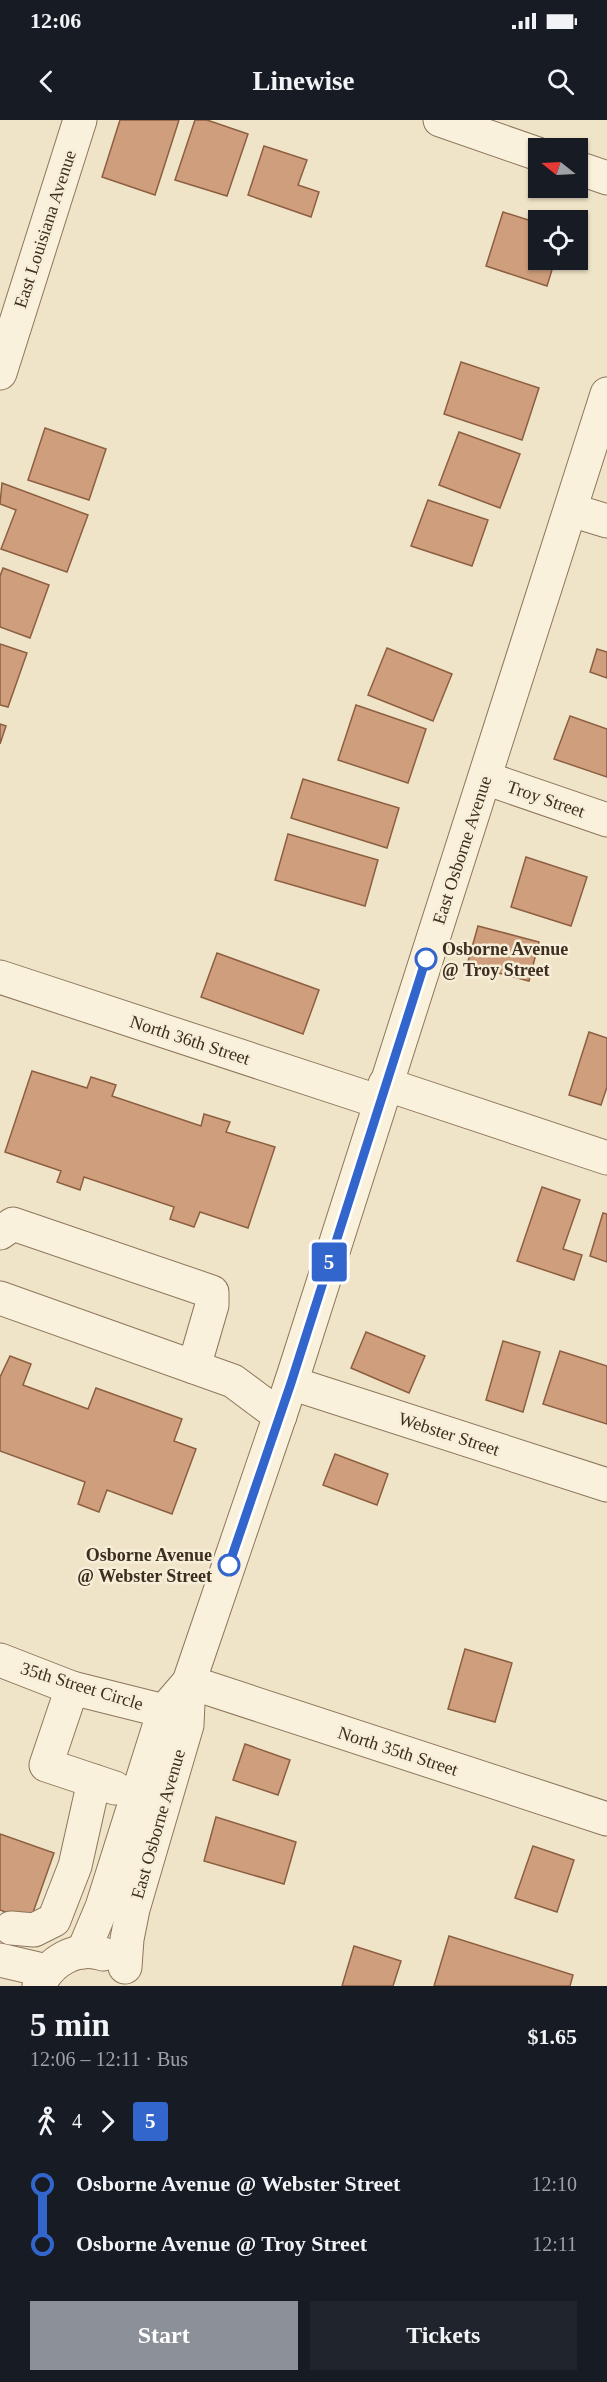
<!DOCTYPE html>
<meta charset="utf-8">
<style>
:root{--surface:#171b24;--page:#20242c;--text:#f1f3f6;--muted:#9ea1a6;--accent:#8c9099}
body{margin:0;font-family:"Times New Roman",serif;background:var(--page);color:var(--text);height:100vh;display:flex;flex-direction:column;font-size:22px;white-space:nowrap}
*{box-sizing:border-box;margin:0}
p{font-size:20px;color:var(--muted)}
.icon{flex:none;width:33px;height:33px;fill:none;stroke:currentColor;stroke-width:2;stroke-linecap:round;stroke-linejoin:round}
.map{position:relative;height:1866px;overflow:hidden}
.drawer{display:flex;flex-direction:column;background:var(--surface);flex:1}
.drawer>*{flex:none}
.badge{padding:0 12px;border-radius:4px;font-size:21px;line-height:39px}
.needle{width:39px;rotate:288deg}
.controls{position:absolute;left:528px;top:18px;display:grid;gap:12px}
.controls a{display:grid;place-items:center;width:60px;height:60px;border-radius:0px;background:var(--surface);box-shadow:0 2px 4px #0004;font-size:30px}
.map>.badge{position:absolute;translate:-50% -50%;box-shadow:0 0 0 3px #fff}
.legs{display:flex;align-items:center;gap:9px;height:66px;padding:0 30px;font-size:20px}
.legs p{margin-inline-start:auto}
.overview{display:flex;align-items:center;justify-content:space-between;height:102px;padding:0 30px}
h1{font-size:33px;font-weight:800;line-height:45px}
.button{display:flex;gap:12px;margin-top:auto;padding:12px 30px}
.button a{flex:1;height:69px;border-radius:0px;background:var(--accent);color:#fff;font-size:24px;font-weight:800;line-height:69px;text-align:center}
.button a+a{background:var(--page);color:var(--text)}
ul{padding:0 30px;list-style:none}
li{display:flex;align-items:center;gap:21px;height:60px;font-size:22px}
li i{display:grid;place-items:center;width:9px;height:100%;margin:0 8px;background:currentColor}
li i::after{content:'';width:15px;height:15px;margin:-8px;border:4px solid;border-radius:50%;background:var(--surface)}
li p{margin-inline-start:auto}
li:first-child i{background:linear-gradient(#0000 50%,currentColor 0)}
li:last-child i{background:linear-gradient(currentColor 50%,#0000 0)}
.status{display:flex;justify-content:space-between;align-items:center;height:42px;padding:0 30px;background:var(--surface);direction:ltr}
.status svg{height:16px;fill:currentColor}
header{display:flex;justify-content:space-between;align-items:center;height:78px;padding:0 30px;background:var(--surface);font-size:27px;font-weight:800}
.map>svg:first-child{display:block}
.building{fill:#cf9f7d;stroke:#8d5f41;stroke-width:1.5}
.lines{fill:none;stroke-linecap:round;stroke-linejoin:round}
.minor-casing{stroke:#8d765c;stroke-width:35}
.minor{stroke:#faf1dc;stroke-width:33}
.line-1-casing{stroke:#fff;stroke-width:14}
.line-1{stroke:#36c;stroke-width:9}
.stop-1-dot{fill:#fff;stroke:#36c;stroke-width:3}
.labels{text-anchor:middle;stroke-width:5;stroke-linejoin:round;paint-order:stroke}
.street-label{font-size:18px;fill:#3d2e20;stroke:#f7eed8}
.stop-label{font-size:18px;font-weight:bold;fill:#3d2e20;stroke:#f7eed8;text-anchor:start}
</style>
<div class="status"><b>12:06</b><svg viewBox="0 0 49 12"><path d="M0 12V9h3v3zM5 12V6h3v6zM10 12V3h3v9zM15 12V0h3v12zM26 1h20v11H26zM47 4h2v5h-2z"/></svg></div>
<header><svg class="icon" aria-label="back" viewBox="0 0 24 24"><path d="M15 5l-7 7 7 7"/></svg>Linewise<svg class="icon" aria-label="search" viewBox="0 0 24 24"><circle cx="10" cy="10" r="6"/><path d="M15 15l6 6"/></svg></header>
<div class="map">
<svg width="607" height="1866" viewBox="0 0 607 1866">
<rect width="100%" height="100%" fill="#f0e4c8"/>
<g class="building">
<path d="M 120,0 L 179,0 L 155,75 L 102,57 Z"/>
<path d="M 195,0 L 207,0 L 248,14 L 227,76 L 175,60 Z"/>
<path d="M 264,26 L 307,40 L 298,65 L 319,72 L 311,97 L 248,75 Z"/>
<path d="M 503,92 L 538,103 L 538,140 L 555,140 L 547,166 L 486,146 Z"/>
<path d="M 461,242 L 539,268 L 522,320 L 444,294 Z"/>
<path d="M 45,308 L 106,329 L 89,380 L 28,360 Z"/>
<path d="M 459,312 L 520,334 L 500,388 L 439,365 Z"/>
<path d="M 2,363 L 88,395 L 67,452 L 1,429 L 16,390 L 0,384 Z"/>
<path d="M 428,380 L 488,400 L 472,446 L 411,426 Z"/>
<path d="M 3,448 L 49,465 L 30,518 L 0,507 L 0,456 Z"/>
<path d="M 0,524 L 27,533 L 8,587 L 0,585 Z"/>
<path d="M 387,528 L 452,554 L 433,601 L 368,575 Z"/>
<path d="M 597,529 L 607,532 L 607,558 L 590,552 Z"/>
<path d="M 356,585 L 426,609 L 408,663 L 338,640 Z"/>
<path d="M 570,596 L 607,609 L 607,657 L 554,639 Z"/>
<path d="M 0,604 L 6,606 L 0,624 Z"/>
<path d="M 303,659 L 399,688 L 387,728 L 291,698 Z"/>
<path d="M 288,714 L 378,740 L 365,786 L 275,760 Z"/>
<path d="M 526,737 L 587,757 L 571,806 L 511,787 Z"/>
<path d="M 478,806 L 539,822 L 529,861 L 467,845 Z"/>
<path d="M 217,833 L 319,870 L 303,914 L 201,877 Z"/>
<path d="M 589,912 L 607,918 L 607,967 L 601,985 L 569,975 Z"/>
<path d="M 32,951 L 87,968 L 91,957 L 116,965 L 112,976 L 201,1006 L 204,994 L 230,1002 L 226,1012 L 275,1027 L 248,1108 L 200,1092 L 194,1107 L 170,1099 L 174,1087 L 84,1057 L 80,1070 L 57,1062 L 61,1051 L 5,1032 Z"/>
<path d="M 542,1067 L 580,1080 L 563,1129 L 582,1135 L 574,1160 L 517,1141 Z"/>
<path d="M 603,1093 L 607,1094 L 607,1142 L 590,1136 Z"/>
<path d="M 366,1212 L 425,1236 L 409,1273 L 351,1248 Z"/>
<path d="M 503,1221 L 540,1232 L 523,1292 L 486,1280 Z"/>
<path d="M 560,1231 L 607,1246 L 607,1304 L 543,1284 Z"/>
<path d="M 10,1236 L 31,1244 L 23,1265 L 88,1289 L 96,1268 L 182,1299 L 174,1321 L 196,1329 L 172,1394 L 107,1370 L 99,1392 L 78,1384 L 85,1362 L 0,1331 L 0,1257 Z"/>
<path d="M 335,1334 L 388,1354 L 377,1385 L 323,1365 Z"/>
<path d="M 465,1529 L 512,1543 L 495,1602 L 448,1589 Z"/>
<path d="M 245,1624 L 290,1640 L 278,1675 L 233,1660 Z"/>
<path d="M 216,1697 L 296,1722 L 284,1764 L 204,1741 Z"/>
<path d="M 0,1714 L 54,1733 L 30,1801 L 0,1790 Z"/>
<path d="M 533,1726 L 574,1740 L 557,1792 L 515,1778 Z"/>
<path d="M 449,1816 L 573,1855 L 570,1866 L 434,1866 Z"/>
<path d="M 354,1826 L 401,1841 L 393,1866 L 342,1866 Z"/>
</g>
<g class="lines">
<defs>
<g id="minor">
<path d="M 440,0 L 538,34"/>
<path d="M 578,48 L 607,58"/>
<path d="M 0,253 L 80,0"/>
<path d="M 571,390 L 607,401"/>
<path d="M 485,658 L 607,700"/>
<path d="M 0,857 L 380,982"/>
<path d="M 385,964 L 607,1038"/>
<path d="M 0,1113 L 13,1104 L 212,1172 L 212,1185 L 194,1247"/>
<path d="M 0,1178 L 233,1261 L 280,1296"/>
<path d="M 291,1263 L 607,1365"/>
<path d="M 0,1540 L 72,1568 L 164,1591"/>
<path d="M 189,1562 L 607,1699"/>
<path d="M 72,1568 L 46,1645 L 115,1668"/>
<path d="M 11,1808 L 34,1810 L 54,1800 L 75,1746 L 94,1661"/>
<path d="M 83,1832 L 102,1787 L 164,1591 L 189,1562"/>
<path d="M 0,1840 L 47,1851"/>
<path d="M 125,1847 L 127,1819 L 133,1789 L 187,1605 L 189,1562 L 291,1263 L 607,274"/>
<path d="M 39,1866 C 49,1842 76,1825 103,1834"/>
</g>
</defs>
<use href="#minor" class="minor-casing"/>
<use href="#minor" class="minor"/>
</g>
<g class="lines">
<defs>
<path id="line-1" d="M 229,1445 L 291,1263 L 426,839"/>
</defs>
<use href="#line-1" class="line-1-casing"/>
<use href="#line-1" class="line-1"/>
</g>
<g class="stop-1-dot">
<circle cx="426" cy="839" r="10"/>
<circle cx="229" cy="1445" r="10"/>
</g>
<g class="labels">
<g class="street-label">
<text transform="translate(45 109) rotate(-72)" y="6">East Louisiana Avenue</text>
<text transform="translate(546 679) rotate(19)" y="6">Troy Street</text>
<text transform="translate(462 730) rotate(-72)" y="6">East Osborne Avenue</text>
<text transform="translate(190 920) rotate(18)" y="6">North 36th Street</text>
<text transform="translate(449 1314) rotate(18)" y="6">Webster Street</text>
<text transform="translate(82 1566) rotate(17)" y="6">35th Street Circle</text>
<text transform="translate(398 1631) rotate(18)" y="6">North 35th Street</text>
<text transform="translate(158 1704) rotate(-74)" y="6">East Osborne Avenue</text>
</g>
<g class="stop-label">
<text x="442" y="835">Osborne Avenue<tspan x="442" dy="21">@ Troy Street</tspan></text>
<text x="212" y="1441" text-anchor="end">Osborne Avenue<tspan x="212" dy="21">@ Webster Street</tspan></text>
</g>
</g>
</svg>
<div class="controls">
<a><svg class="needle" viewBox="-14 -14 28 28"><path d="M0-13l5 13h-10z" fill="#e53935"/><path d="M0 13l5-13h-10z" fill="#9ea1a6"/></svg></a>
<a><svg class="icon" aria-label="locate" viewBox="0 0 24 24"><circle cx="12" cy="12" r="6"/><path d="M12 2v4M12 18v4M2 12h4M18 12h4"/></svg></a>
</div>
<b class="badge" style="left:329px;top:1142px;background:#36c;color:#fff">5</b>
</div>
<section class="drawer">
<div class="overview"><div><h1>5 min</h1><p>12:06 – 12:11 · Bus</p></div><b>$1.65</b></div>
<div class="legs"><svg class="icon" aria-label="walk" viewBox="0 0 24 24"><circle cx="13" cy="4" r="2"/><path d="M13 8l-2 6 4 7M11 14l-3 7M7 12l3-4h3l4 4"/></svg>4<svg class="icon" aria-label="forward" viewBox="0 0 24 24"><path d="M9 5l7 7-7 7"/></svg><b class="badge" style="background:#36c;color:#fff">5</b></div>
<ul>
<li><i style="color:#36c"></i><b>Osborne Avenue @ Webster Street</b><p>12:10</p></li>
<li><i style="color:#36c"></i><b>Osborne Avenue @ Troy Street</b><p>12:11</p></li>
</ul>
<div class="button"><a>Start</a><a>Tickets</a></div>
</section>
